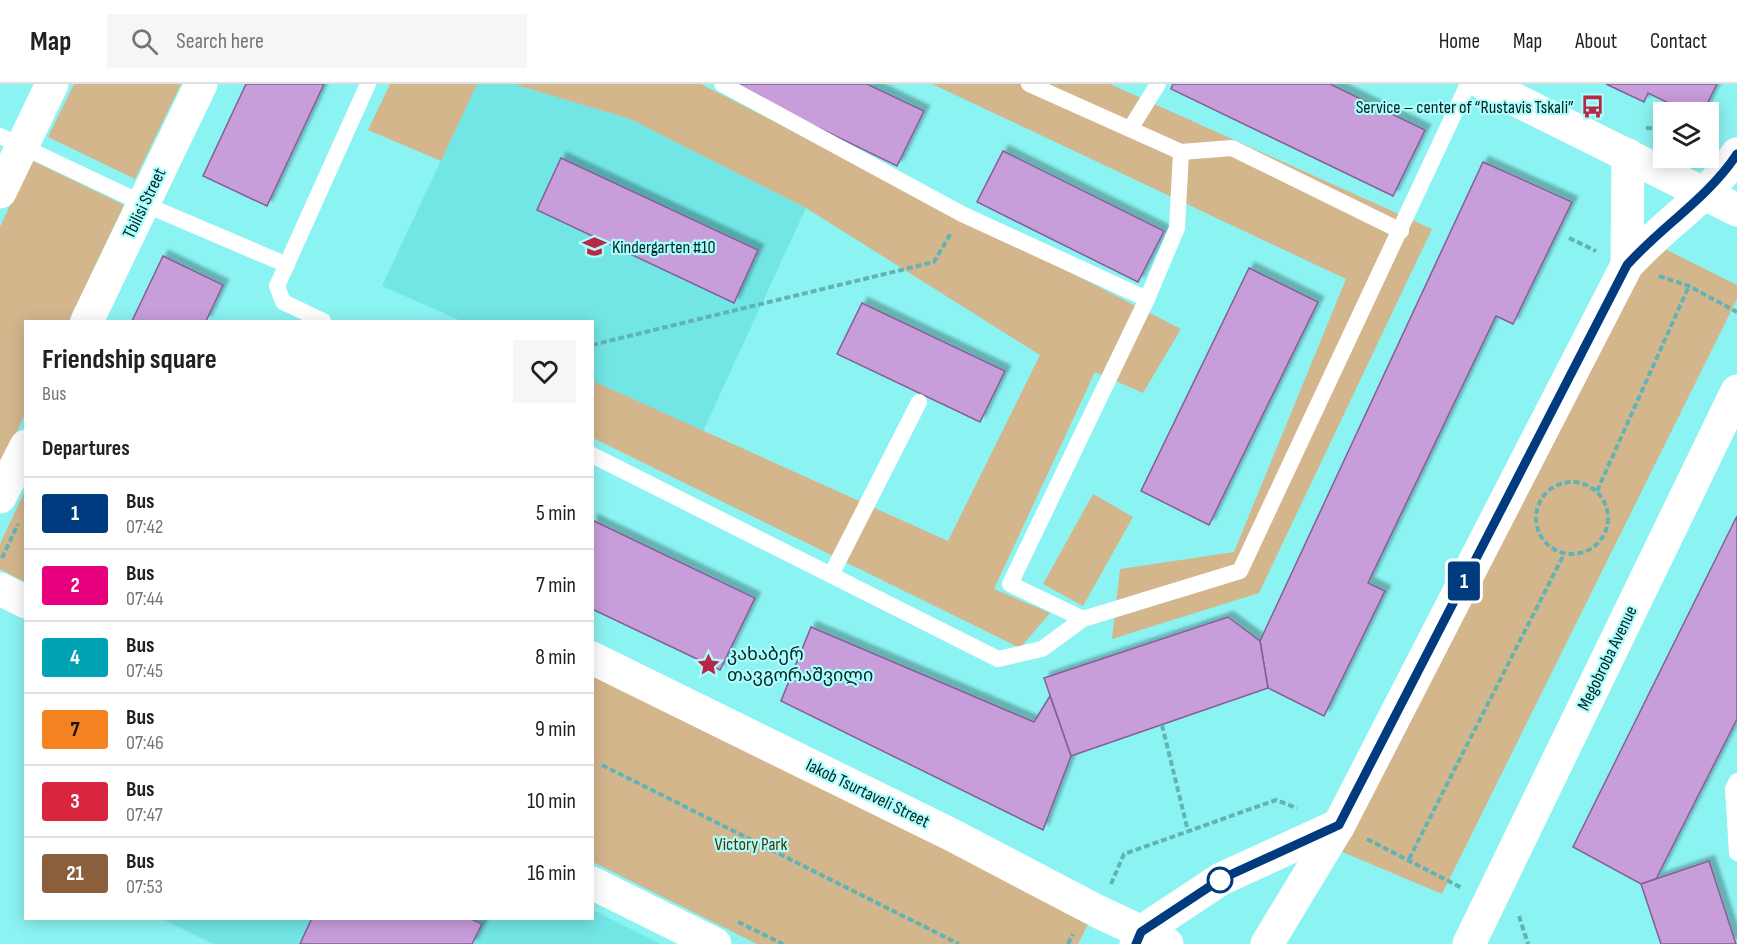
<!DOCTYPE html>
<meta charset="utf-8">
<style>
:root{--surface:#fff;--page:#f6f6f6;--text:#202124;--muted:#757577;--line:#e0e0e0}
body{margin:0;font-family:"Sofia Sans Condensed","Noto Sans Georgian",sans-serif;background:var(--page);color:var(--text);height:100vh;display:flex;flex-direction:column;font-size:22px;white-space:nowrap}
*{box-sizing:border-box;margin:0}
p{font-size:20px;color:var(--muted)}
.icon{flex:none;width:33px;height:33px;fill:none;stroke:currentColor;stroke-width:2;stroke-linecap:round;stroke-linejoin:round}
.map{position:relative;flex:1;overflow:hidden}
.panel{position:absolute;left:24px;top:236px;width:570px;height:600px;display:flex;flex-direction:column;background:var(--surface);border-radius:0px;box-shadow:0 3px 15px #0003}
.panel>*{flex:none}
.badge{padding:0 12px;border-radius:4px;font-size:21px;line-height:39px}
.buttons{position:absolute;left:1653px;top:18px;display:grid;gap:12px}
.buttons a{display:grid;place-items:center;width:66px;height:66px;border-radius:0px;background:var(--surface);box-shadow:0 3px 15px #0003;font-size:30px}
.map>.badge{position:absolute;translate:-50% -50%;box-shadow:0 0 0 3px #fff}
h2{padding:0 18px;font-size:22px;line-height:54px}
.round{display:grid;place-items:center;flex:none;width:63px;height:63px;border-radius:0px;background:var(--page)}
.overview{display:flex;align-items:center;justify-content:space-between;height:102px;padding:0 18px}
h1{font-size:28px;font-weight:700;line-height:45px}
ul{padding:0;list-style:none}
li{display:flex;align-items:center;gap:18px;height:72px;padding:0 18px;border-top:2px solid var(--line)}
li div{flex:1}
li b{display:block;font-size:22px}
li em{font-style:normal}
li .badge{min-width:66px;font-weight:700;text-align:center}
header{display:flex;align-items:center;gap:36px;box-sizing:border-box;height:84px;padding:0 30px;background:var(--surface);border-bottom:2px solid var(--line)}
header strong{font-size:28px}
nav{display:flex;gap:33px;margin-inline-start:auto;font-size:21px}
.search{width:420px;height:54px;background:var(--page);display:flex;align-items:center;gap:15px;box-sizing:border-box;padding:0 21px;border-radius:0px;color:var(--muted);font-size:22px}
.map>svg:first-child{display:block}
.built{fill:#72e5e5}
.green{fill:#d4b68d}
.building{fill:#c79dda;stroke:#855e97;stroke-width:1.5;filter:url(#shadow)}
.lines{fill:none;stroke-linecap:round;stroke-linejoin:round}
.path{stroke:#61b4b3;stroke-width:4;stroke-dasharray:6 3;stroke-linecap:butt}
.service{stroke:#fff;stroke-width:16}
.minor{stroke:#fff;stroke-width:33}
.secondary{stroke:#fff;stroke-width:33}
.primary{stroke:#fff;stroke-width:33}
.line-casing{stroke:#fff;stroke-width:14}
.line{stroke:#003b80;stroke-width:9}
.stop-dot{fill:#fff;stroke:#003b80;stroke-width:3}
.labels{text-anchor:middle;stroke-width:4.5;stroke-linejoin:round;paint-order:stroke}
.poi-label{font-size:18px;fill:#022525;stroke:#adfdfc;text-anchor:start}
.street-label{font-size:18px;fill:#022525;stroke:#adfdfc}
.park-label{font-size:18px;fill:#513300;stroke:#adfdfc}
</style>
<header>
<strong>Map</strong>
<div class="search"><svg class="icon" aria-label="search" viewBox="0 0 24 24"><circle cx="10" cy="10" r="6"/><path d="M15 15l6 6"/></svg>Search here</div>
<nav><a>Home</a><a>Map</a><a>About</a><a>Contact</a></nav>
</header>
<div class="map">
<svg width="1737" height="860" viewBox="0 0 1737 860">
<defs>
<filter id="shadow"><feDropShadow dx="5.5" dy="-5.5" stdDeviation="1.5" flood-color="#0004"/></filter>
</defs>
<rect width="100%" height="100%" fill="#8bf3f2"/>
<g class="built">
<path d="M 477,0 L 513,0 L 630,35 L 806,124 L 703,347 L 593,297 L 592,237 L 461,237 L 382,202 Z"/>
<path d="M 593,826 L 661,860 L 213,860 L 161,834 L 592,834 Z"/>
</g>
<g class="green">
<path d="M 74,0 L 181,0 L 135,95 L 48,53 Z"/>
<path d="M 390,0 L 477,0 L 441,77 L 368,46 Z"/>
<path d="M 513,0 L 701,0 L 1181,245 L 1143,309 L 1095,288 L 994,505 L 1050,529 L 1020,564 L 593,354 L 593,297 L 948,457 L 1040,271 L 806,124 L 630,35 Z"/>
<path d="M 932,0 L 1110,0 L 1432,145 L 1259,509 L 1112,555 L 1120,485 L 1234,468 L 1346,195 Z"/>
<path d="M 31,76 L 124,121 L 69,237 L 26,237 L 25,330 L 0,384 L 0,143 Z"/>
<path d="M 1651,158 L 1737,201 L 1737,215 L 1442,810 L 1333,764 Z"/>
<path d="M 25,407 L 25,498 L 0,485 L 0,460 Z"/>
<path d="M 1093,410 L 1133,433 L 1083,522 L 1043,500 Z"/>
<path d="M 592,585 L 1093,830 L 1078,860 L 757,860 L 593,778 Z"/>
</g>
<g class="building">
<path d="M 246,0 L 324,0 L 267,122 L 203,92 Z"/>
<path d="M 729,0 L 867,0 L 924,27 L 897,82 Z"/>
<path d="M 1173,0 L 1330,0 L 1425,46 L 1393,112 L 1171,5 Z"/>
<path d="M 1606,0 L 1717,0 L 1703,28 L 1687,28 L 1648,9 L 1644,18 Z"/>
<path d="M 1003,67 L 1164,147 L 1138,198 L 977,118 Z"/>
<path d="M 561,74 L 758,166 L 734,219 L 537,126 Z"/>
<path d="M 1483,78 L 1572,118 L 1513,240 L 1496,232 L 1368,499 L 1385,507 L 1324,632 L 1268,604 L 1260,557 Z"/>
<path d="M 163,172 L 223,201 L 206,237 L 132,237 Z"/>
<path d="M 1249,184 L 1318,218 L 1209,441 L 1141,407 Z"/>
<path d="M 862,219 L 1005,287 L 980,338 L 837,270 Z"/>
<path d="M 1737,432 L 1737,635 L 1656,795 L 1641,800 L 1573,763 Z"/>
<path d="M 592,436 L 755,514 L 720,586 L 592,525 Z"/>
<path d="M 1228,533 L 1260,557 L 1268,604 L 1071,672 L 1044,594 Z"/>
<path d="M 811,543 L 1034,638 L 1050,612 L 1071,672 L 1043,746 L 781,617 Z"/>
<path d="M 1709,777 L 1736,860 L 1661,860 L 1641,800 Z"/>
<path d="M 312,834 L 469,834 L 482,840 L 472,860 L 300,860 Z"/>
</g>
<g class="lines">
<g class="path">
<path d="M 1646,44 L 1664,45"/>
<path d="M 1569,154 L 1596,167"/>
<path d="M 1659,192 L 1689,202 L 1737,228"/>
<path d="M 592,261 L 934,178 L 951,149"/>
<circle cx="1572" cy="434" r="36"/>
<path d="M 1597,407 L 1689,202"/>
<path d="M 2,474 L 18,440"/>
<path d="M 1162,641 L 1188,747"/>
<path d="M 602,681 L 959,860"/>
<path d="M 1367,755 L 1462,804"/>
<path d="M 1409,775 L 1564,470"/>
<path d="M 1111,800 L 1124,770 L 1276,716 L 1297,724"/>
<path d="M 1519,832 L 1528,860"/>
<path d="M 738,838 L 783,860"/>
<path d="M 1068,860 L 1073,850"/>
</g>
<g class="service">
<path d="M 722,0 L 962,130 L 1147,215"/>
<path d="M 1029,0 L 1181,68 L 1232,64 L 1401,147"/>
<path d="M 1130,45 L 1158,0"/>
<path d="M 0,52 L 144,120 L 287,181"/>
<path d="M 323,237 L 283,218 L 277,202 L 368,0"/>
<path d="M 592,371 L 998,575 L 1042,565 L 1083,535 L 1240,487 L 1468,0"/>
<path d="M 831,491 L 919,318"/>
<path d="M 1083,535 L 1010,500 L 1147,215 L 1177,144 L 1181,68"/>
<path d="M 1737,697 L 1733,705 L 1737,769"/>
</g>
<path class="minor" d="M 1484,0 L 1737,126"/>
<g class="secondary">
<path d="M 0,108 L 52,0"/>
<path d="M 87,237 L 201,0"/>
<path d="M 0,413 L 26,362"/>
<path d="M 0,505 L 26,518"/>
<path d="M 592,574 L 952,751 L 1099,828 L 1167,860"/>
<path d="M 592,799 L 715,860"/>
<path d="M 1136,860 L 1141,848 L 1221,795 L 1339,741"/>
</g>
<g class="primary">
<path d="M 1627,181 L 1628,71"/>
<path d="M 1267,860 L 1339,741 L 1627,181 C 1662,142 1708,114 1737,70"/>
<path d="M 1469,860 L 1737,307"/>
</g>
</g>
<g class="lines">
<defs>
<path id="line" d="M 1136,860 L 1141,848 L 1221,795 L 1339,741 L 1627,181 C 1662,142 1708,114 1737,70"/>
</defs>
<use href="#line" class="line-casing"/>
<use href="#line" class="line"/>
</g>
<defs>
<symbol id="bus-bare" viewBox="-9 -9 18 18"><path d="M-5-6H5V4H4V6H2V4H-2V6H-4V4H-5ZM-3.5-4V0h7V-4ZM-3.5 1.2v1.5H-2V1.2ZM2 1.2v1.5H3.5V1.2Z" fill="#b82746" stroke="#adfdfc" stroke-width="2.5" paint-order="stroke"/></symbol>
<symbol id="school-bare" viewBox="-9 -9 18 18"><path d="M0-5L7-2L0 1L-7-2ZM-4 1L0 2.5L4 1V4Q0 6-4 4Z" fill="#b82746" stroke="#adfdfc" stroke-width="2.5" paint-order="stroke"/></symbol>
<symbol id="sight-bare" viewBox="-9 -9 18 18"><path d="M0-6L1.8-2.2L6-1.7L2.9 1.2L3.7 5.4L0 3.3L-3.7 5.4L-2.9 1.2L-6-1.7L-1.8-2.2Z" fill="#b82746" stroke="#adfdfc" stroke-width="2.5" paint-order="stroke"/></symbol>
</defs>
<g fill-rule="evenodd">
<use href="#bus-bare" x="1576" y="6" width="33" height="33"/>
<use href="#school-bare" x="578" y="146" width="33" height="33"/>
<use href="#sight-bare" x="692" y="564" width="33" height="33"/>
</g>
<circle class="stop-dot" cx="1220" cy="796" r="12"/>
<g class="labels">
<g class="poi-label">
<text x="1574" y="29" text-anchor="end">Service – center of “Rustavis Tskali”</text>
<text x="612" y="169">Kindergarten #10</text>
<text x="727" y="576">კახაბერ<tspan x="727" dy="21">თავგორაშვილი</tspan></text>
</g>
<g class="street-label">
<text transform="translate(144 119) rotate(-64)" y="6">Tbilisi Street</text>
<text transform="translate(1607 574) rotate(-64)" y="6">Megobroba Avenue</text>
<text transform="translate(868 709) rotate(26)" y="6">Iakob Tsurtaveli Street</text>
</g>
<g class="park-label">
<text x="751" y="766">Victory Park</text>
</g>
</g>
</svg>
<div class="buttons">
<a><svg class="icon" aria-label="layers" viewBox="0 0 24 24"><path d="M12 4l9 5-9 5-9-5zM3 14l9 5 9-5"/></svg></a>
</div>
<b class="badge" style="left:1464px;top:497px;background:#003b80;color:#fff">1</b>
<section class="panel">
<div class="overview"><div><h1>Friendship square</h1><p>Bus</p></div><a class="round"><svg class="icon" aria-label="heart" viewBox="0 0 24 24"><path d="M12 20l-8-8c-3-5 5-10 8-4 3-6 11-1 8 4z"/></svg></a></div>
<h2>Departures</h2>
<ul>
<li><span class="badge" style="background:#003b80;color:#fff">1</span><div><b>Bus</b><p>07:42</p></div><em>5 min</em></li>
<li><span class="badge" style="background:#e6007e;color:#fff">2</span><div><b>Bus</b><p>07:44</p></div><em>7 min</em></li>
<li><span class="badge" style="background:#00a3b4;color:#fff">4</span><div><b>Bus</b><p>07:45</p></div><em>8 min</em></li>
<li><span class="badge" style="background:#f58220;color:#111">7</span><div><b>Bus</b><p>07:46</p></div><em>9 min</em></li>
<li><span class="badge" style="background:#d7263d;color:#fff">3</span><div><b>Bus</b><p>07:47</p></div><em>10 min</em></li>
<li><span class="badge" style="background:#8b5e3c;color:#fff">21</span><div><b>Bus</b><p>07:53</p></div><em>16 min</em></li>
</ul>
</section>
</div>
